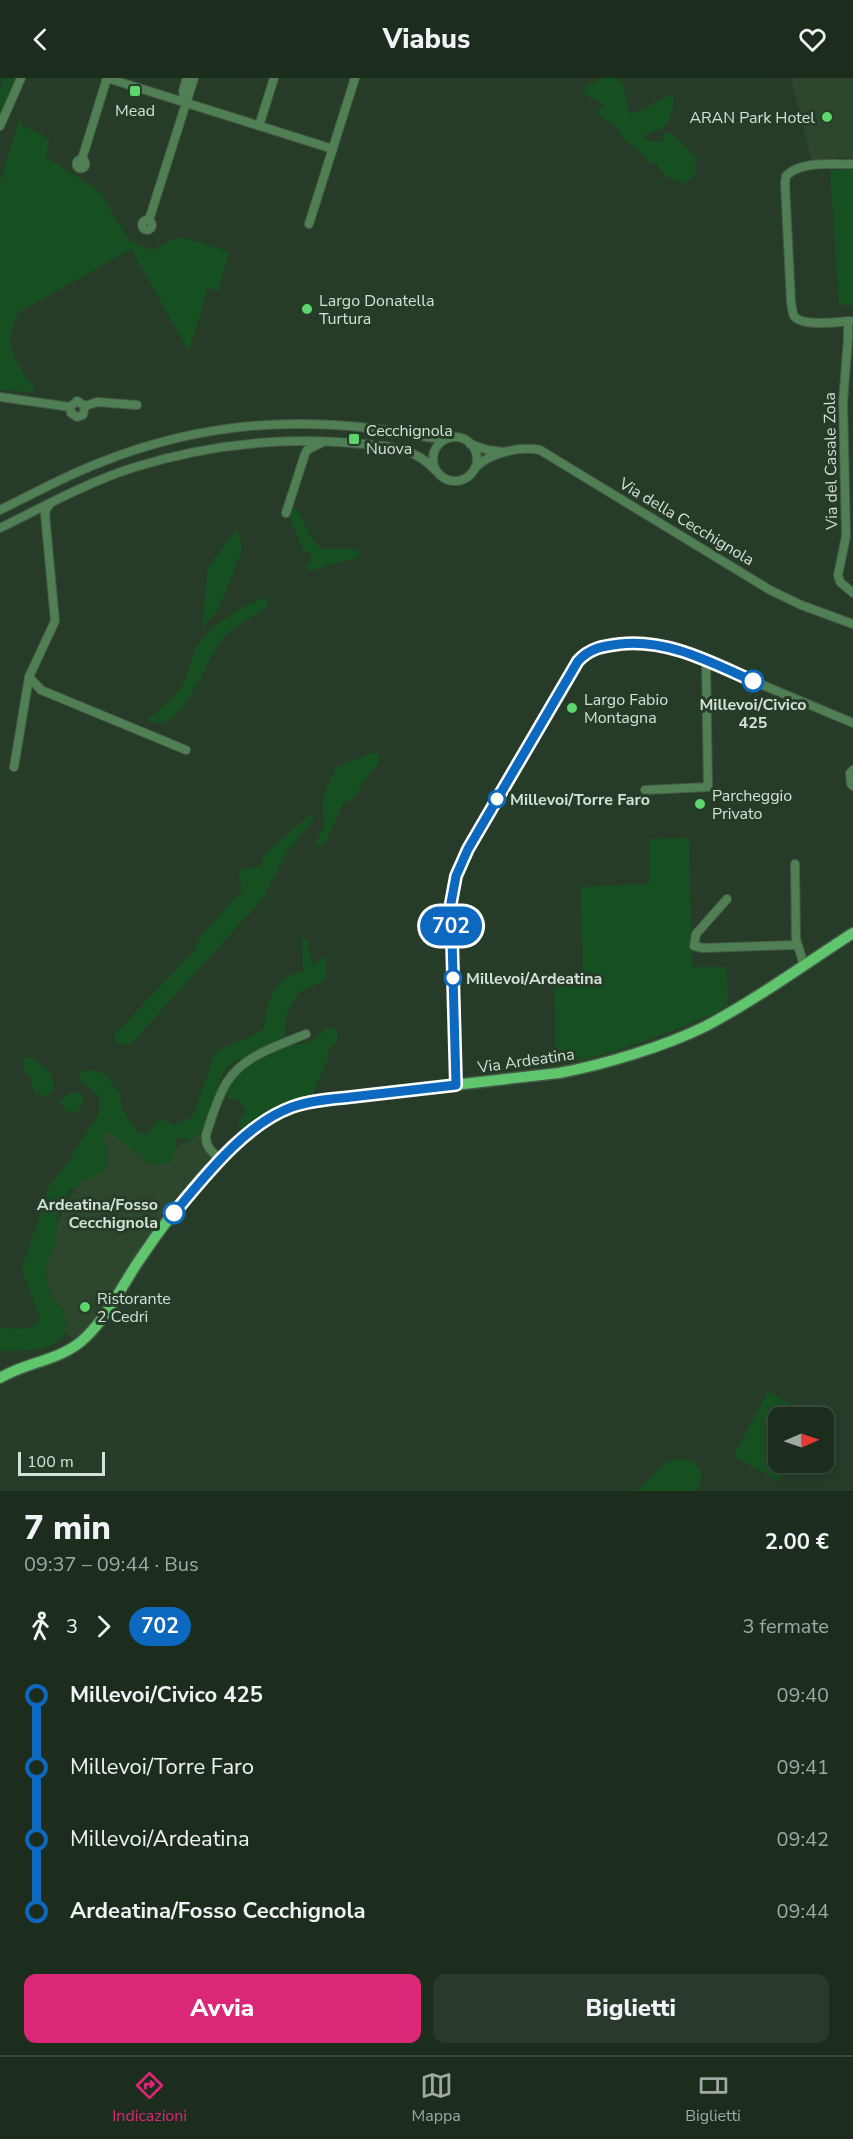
<!DOCTYPE html>
<html lang="it">
<meta charset="utf-8">
<style>
:root{--surface:#1c2d1e;--page:#29392b;--text:#f1f3f6;--muted:#a0a8a4;--line:#3a493c;--accent:#db2777}
body{margin:0;font-family:"Nunito Sans",sans-serif;background:var(--page);color:var(--text);height:100vh;display:flex;flex-direction:column;font-size:22px;white-space:nowrap}
*{box-sizing:border-box;margin:0}
p{font-size:20px;color:var(--muted)}
.icon{flex:none;width:33px;height:33px;fill:none;stroke:currentColor;stroke-width:2;stroke-linecap:round;stroke-linejoin:round}
.map{position:relative;height:1413px;overflow:hidden}
.details{display:flex;flex-direction:column;background:var(--surface);flex:1}
.details>*{flex:none}
.badge{padding:0 12px;border-radius:20px;font-size:21px;line-height:39px}
.needle{width:39px;rotate:88deg}
.buttons{position:absolute;left:768px;top:1329px;display:grid;gap:12px}
.buttons a{display:grid;place-items:center;width:66px;height:66px;border-radius:12px;background:var(--surface);box-shadow:0 3px 9px #0003,0 0 0 2px var(--line);font-size:30px}
.scale{position:absolute;left:18px;bottom:15px;width:87px;box-sizing:border-box;padding-left:6px;border:3px solid #d4e1d4;border-top:0;font-size:16px;line-height:21px;white-space:nowrap;color:#d4e1d4;-webkit-text-stroke:4px #263c28;paint-order:stroke}
.map>.badge{position:absolute;translate:-50% -50%;box-shadow:0 0 0 3px #fff}
.legs{display:flex;align-items:center;gap:9px;height:66px;padding:0 24px;font-size:20px}
.legs p{margin-inline-start:auto}
.overview{display:flex;align-items:center;justify-content:space-between;height:102px;padding:0 24px}
h1{font-size:33px;font-weight:800;line-height:45px}
.action{display:flex;gap:12px;margin-top:auto;padding:12px 24px}
.action a{flex:1;height:69px;border-radius:12px;background:var(--accent);color:#fff;font-size:24px;font-weight:800;line-height:69px;text-align:center}
.action a+a{background:var(--page);color:var(--text)}
ul{padding:0 24px;list-style:none}
li{display:flex;align-items:center;gap:21px;height:72px;font-size:22px}
li i{display:grid;place-items:center;width:9px;height:100%;margin:0 8px;background:currentColor}
li i::after{content:'';width:15px;height:15px;margin:-8px;border:4px solid;border-radius:50%;background:var(--surface)}
li p{margin-inline-start:auto}
li:first-child i{background:linear-gradient(#0000 50%,currentColor 0)}
li:last-child i{background:linear-gradient(currentColor 50%,#0000 0)}
header{display:flex;justify-content:space-between;align-items:center;height:78px;padding:0 24px;background:var(--surface);font-size:27px;font-weight:800}
.tab-bar{display:flex;justify-content:space-around;align-items:center;height:84px;border-top:2px solid var(--line);background:var(--surface);font-size:16px;color:var(--muted)}
.tab-bar a{display:grid;justify-items:center;gap:3px}
.tab-bar .selected{color:var(--accent)}
.map>svg:first-child{display:block}
.built{fill:#2d472f}
.green{fill:#175020}
.lines{fill:none;stroke-linecap:round;stroke-linejoin:round}
.minor-casing{stroke:#455a47;stroke-width:10}
.major-casing{stroke:#455a47;stroke-width:13}
.minor{stroke:#507f54;stroke-width:8}
.major{stroke:#60c66d;stroke-width:10}
.line-1-casing{stroke:#fff;stroke-width:14}
.line-1{stroke:#0c69bf;stroke-width:9}
.poi-dot{fill:#5cd56d;stroke:#263c28;stroke-width:2}
.stop-1-dot{fill:#fff;stroke:#0c69bf;stroke-width:3}
.labels{text-anchor:middle;stroke-width:6;stroke-linejoin:round;paint-order:stroke}
.poi-label{font-size:16px;fill:#d4e1d4;stroke:#263c28;text-anchor:start}
.street-label{font-size:16px;fill:#d4e1d4;stroke:#263c28}
.stop-label{font-size:16px;font-weight:bold;fill:#d4e1d4;stroke:#263c28;text-anchor:start}
</style>
<header><svg class="icon" aria-label="back" viewBox="0 0 24 24"><path d="M15 5l-7 7 7 7"/></svg>Viabus<svg class="icon" aria-label="heart" viewBox="0 0 24 24"><path d="M12 20l-8-8c-3-5 5-10 8-4 3-6 11-1 8 4z"/></svg></header>
<div class="map">
<svg width="853" height="1413" viewBox="0 0 853 1413">
<rect width="100%" height="100%" fill="#263c28"/>
<g class="built">
<path d="M 791,0 L 853,0 L 853,81 L 847,82 L 845,79 L 812,84 Z"/>
<path d="M 108,1047 L 155,1078 L 191,1062 L 200,1054 L 216,1083 L 163,1139 L 89,1249 L 76,1262 L 65,1255 L 66,1244 L 62,1231 L 53,1220 L 48,1207 L 47,1187 L 41,1176 Z"/>
</g>
<g class="green">
<path d="M 4,0 L 17,0 L 0,39 L 0,10 Z"/>
<path d="M 599,0 L 617,0 L 623,6 L 629,35 C 644,36 657,20 672,17 C 676,27 671,44 662,50 C 656,54 649,54 643,59 L 647,63 L 663,64 L 664,56 L 670,54 L 695,79 L 696,95 L 684,106 L 665,98 L 657,86 L 650,85 L 635,69 L 624,62 L 615,47 L 600,38 L 597,34 L 605,27 L 584,16 L 586,7 L 598,3 Z"/>
<path d="M 21,37 L 22,47 C 32,53 41,54 49,63 L 46,79 L 98,112 L 130,164 L 152,172 L 174,160 L 184,160 L 229,174 L 219,213 L 208,210 L 189,273 L 131,171 L 19,234 C 0,268 16,283 35,311 L 32,314 L 0,312 L 0,104 Z"/>
<path d="M 853,91 L 853,227 L 839,227 L 830,92 Z"/>
<path d="M 296,430 L 314,463 L 321,471 L 352,471 L 359,474 L 359,479 L 309,493 L 307,489 L 312,483 L 310,476 L 303,472 L 288,436 Z"/>
<path d="M 237,451 L 242,468 L 241,475 L 219,530 L 202,551 L 208,490 Z"/>
<path d="M 262,520 L 267,522 L 267,528 C 253,541 234,546 222,561 C 206,580 182,662 147,642 C 157,633 170,624 178,614 C 187,603 189,588 194,575 C 203,551 240,530 262,520 Z"/>
<path d="M 372,675 L 379,676 L 379,685 L 369,696 L 352,722 L 343,725 L 326,764 L 319,768 L 315,766 L 325,746 L 322,727 L 325,720 L 323,717 L 337,689 Z"/>
<path d="M 312,735 L 313,743 L 288,772 L 263,820 L 131,966 L 124,967 L 115,964 L 114,957 L 193,874 L 202,856 L 242,813 L 239,795 L 244,791 L 260,788 L 266,775 Z"/>
<path d="M 689,760 L 692,889 L 727,889 L 728,927 L 719,933 C 664,957 615,976 556,988 L 554,897 L 583,896 L 581,809 L 649,806 L 649,761 Z"/>
<path d="M 302,861 L 307,861 L 312,888 L 323,879 L 326,882 L 326,902 L 300,913 L 287,934 L 284,961 L 287,967 C 305,967 315,964 326,950 L 334,950 L 338,956 L 337,965 L 329,970 L 328,981 L 312,1018 L 284,1027 L 245,1051 L 239,1051 L 239,1043 L 246,1033 L 238,1021 L 228,1021 C 225,996 237,994 256,985 L 257,978 C 212,981 221,1017 205,1049 C 202,1054 195,1058 191,1062 L 176,1060 L 175,1075 L 169,1085 L 155,1087 L 143,1082 L 142,1075 L 136,1076 L 115,1057 L 105,1055 L 102,1059 L 106,1066 L 106,1075 L 108,1077 L 106,1091 L 92,1100 L 81,1103 L 77,1110 L 69,1111 C 68,1122 60,1130 57,1141 C 56,1147 58,1154 56,1160 C 55,1169 49,1177 47,1186 C 45,1197 48,1213 54,1222 C 57,1226 61,1229 63,1233 C 80,1275 26,1273 0,1273 L 0,1250 C 13,1250 34,1254 40,1240 L 22,1193 L 26,1177 L 44,1126 L 48,1110 L 65,1088 L 99,1036 L 99,1018 L 81,1003 L 79,998 L 82,993 L 98,992 L 107,998 L 120,1017 L 121,1029 L 139,1055 L 146,1056 L 158,1042 L 167,1043 L 175,1047 L 192,1039 L 215,976 C 229,963 251,963 264,950 C 265,933 270,912 285,901 C 289,897 297,895 303,893 Z"/>
<path d="M 31,979 C 45,990 57,995 52,1015 L 46,1018 L 35,1016 L 32,1009 L 32,1001 L 24,993 L 24,981 Z"/>
<path d="M 69,1015 L 79,1015 L 84,1020 L 78,1034 C 70,1036 63,1032 60,1024 Z"/>
<path d="M 768,1314 L 813,1338 L 778,1340 L 778,1384 L 788,1385 L 778,1403 L 733,1378 Z"/>
<path d="M 680,1380 L 693,1383 L 701,1394 L 700,1408 L 697,1413 L 636,1413 L 666,1385 Z"/>
</g>
<g class="lines">
<defs>
<g id="minor">
<path d="M 185,24 L 183,13 L 187,0"/>
<path d="M 0,48 L 21,0"/>
<path d="M 259,48 L 274,0"/>
<path d="M 82,81 L 107,0 L 333,71"/>
<circle cx="81" cy="86" r="4.5"/>
<path d="M 149,142 L 194,0"/>
<circle cx="147" cy="147" r="5"/>
<path d="M 309,146 L 355,0"/>
<path d="M 848,243 L 848,261 L 843,324 L 846,458 L 838,497 L 840,504 L 853,515"/>
<path d="M 851,243 C 838,244 802,249 794,238 C 792,234 792,229 791,224 L 785,105 L 786,98 C 802,82 832,87 853,86"/>
<path d="M 0,319 L 70,329"/>
<path d="M 85,328 L 97,324 L 137,327"/>
<path d="M 70,329 L 71,335 L 77,339 L 83,337 L 85,328"/>
<path d="M 70,329 L 77,323 L 85,328"/>
<circle cx="455" cy="381" r="22"/>
<path d="M 470,366 L 488,372 L 504,374"/>
<path d="M 475,390 C 489,375 519,368 540,372 L 770,512 L 801,527 L 853,546"/>
<path d="M 0,432 C 33,416 65,398 99,385 C 164,359 234,345 304,346 C 335,346 365,349 395,353 C 414,356 431,362 449,360"/>
<path d="M 286,435 L 305,376 L 307,372 L 323,364"/>
<path d="M 0,450 C 43,429 86,405 132,390 C 204,367 277,359 352,365 C 383,368 413,367 435,392"/>
<path d="M 29,599 L 41,612 L 186,672"/>
<path d="M 14,689 L 29,599 L 55,543 L 45,436 L 46,431 L 50,426"/>
<path d="M 853,692 L 850,695 L 851,706 L 853,708"/>
<path d="M 645,712 L 708,709 L 706,583"/>
<path d="M 795,786 L 796,861 L 804,887"/>
<path d="M 727,821 L 696,856 L 694,868 L 703,870 L 797,867"/>
<path d="M 456,1007 L 451,825 L 456,798 L 468,771 L 578,583 C 596,563 631,562 656,566 C 683,570 709,584 734,595 C 773,611 813,628 853,645"/>
<path d="M 221,1082 C 212,1074 205,1069 206,1057 C 212,1039 217,1020 227,1004 C 244,977 278,968 306,956"/>
</g>
<path id="major" d="M 0,1300 C 28,1283 62,1283 86,1259 C 107,1239 122,1208 138,1184 C 175,1129 246,1034 314,1023 L 559,995 C 603,987 666,968 706,948 C 757,921 805,886 853,855"/>
</defs>
<use href="#minor" class="minor-casing"/>
<use href="#major" class="major-casing"/>
<use href="#minor" class="minor"/>
<use href="#major" class="major"/>
</g>
<g class="lines">
<defs>
<path id="line-1" d="M 174,1135 C 205,1098 245,1046 292,1029 C 311,1022 332,1021 351,1019 C 386,1015 421,1011 456,1007 L 451,825 L 456,798 L 468,771 L 578,583 C 590,570 603,568 620,566 C 668,561 710,584 753,603"/>
</defs>
<use href="#line-1" class="line-1-casing"/>
<use href="#line-1" class="line-1"/>
</g>
<g class="poi-dot">
<rect x="129" y="7" width="12" height="12" rx="3"/>
<circle cx="827" cy="39" r="6"/>
<circle cx="307" cy="231" r="6"/>
<rect x="348" y="355" width="12" height="12" rx="3"/>
<circle cx="572" cy="630" r="6"/>
<circle cx="700" cy="726" r="6"/>
<circle cx="85" cy="1229" r="6"/>
</g>
<g class="stop-1-dot">
<circle cx="753" cy="603" r="10"/>
<circle cx="497" cy="721" r="8"/>
<circle cx="453" cy="900" r="8"/>
<circle cx="174" cy="1135" r="10"/>
</g>
<g class="labels">
<g class="poi-label">
<text x="135" y="38" text-anchor="middle">Mead</text>
<text x="815" y="45" text-anchor="end">ARAN Park Hotel</text>
<text x="319" y="228">Largo Donatella<tspan x="319" dy="18">Turtura</tspan></text>
<text x="366" y="358">Cecchignola<tspan x="366" dy="18">Nuova</tspan></text>
<text x="584" y="627">Largo Fabio<tspan x="584" dy="18">Montagna</tspan></text>
<text x="712" y="723">Parcheggio<tspan x="712" dy="18">Privato</tspan></text>
<text x="97" y="1226">Ristorante<tspan x="97" dy="18">2 Cedri</tspan></text>
</g>
<g class="street-label">
<text transform="translate(830 383) rotate(-91)" y="6">Via del Casale Zola</text>
<text transform="translate(687 443) rotate(31)" y="6">Via della Cecchignola</text>
<text transform="translate(526 982) rotate(-8)" y="6">Via Ardeatina</text>
</g>
<g class="stop-label">
<text x="753" y="632" text-anchor="middle">Millevoi/Civico<tspan x="753" dy="18">425</tspan></text>
<text x="510" y="727">Millevoi/Torre Faro</text>
<text x="466" y="906">Millevoi/Ardeatina</text>
<text x="158" y="1132" text-anchor="end">Ardeatina/Fosso<tspan x="158" dy="18">Cecchignola</tspan></text>
</g>
</g>
</svg>
<div class="buttons">
<a><svg class="needle" viewBox="-14 -14 28 28"><path d="M0-13l5 13h-10z" fill="#e53935"/><path d="M0 13l5-13h-10z" fill="#a0a8a4"/></svg></a>
</div>
<div class="scale">100 m</div>
<b class="badge" style="left:451px;top:848px;background:#0c69bf;color:#fff">702</b>
</div>
<section class="details">
<div class="overview"><div><h1>7 min</h1><p>09:37 – 09:44 · Bus</p></div><b>2.00 €</b></div>
<div class="legs"><svg class="icon" aria-label="walk" viewBox="0 0 24 24"><circle cx="13" cy="4" r="2"/><path d="M13 8l-2 6 4 7M11 14l-3 7M7 12l3-4h3l4 4"/></svg>3<svg class="icon" aria-label="forward" viewBox="0 0 24 24"><path d="M9 5l7 7-7 7"/></svg><b class="badge" style="background:#0c69bf;color:#fff">702</b><p>3 fermate</p></div>
<ul>
<li><i style="color:#0c69bf"></i><b>Millevoi/Civico 425</b><p>09:40</p></li>
<li><i style="color:#0c69bf"></i><span>Millevoi/Torre Faro</span><p>09:41</p></li>
<li><i style="color:#0c69bf"></i><span>Millevoi/Ardeatina</span><p>09:42</p></li>
<li><i style="color:#0c69bf"></i><b>Ardeatina/Fosso Cecchignola</b><p>09:44</p></li>
</ul>
<div class="action"><a>Avvia</a><a>Biglietti</a></div>
</section>
<nav class="tab-bar">
<a class="selected"><svg class="icon" aria-label="directions" viewBox="0 0 24 24"><path d="M12 3l9 9-9 9-9-9zM9 14v-3h6M13 9l2 2-2 2"/></svg>Indicazioni</a>
<a><svg class="icon" aria-label="map" viewBox="0 0 24 24"><path d="M3 6l6-2 6 2 6-2v14l-6 2-6-2-6 2zM9 4v14M15 6v14"/></svg>Mappa</a>
<a><svg class="icon" aria-label="tickets" viewBox="0 0 24 24"><path d="M3 7h18v10H3zM15 7v10"/></svg>Biglietti</a>
</nav>
